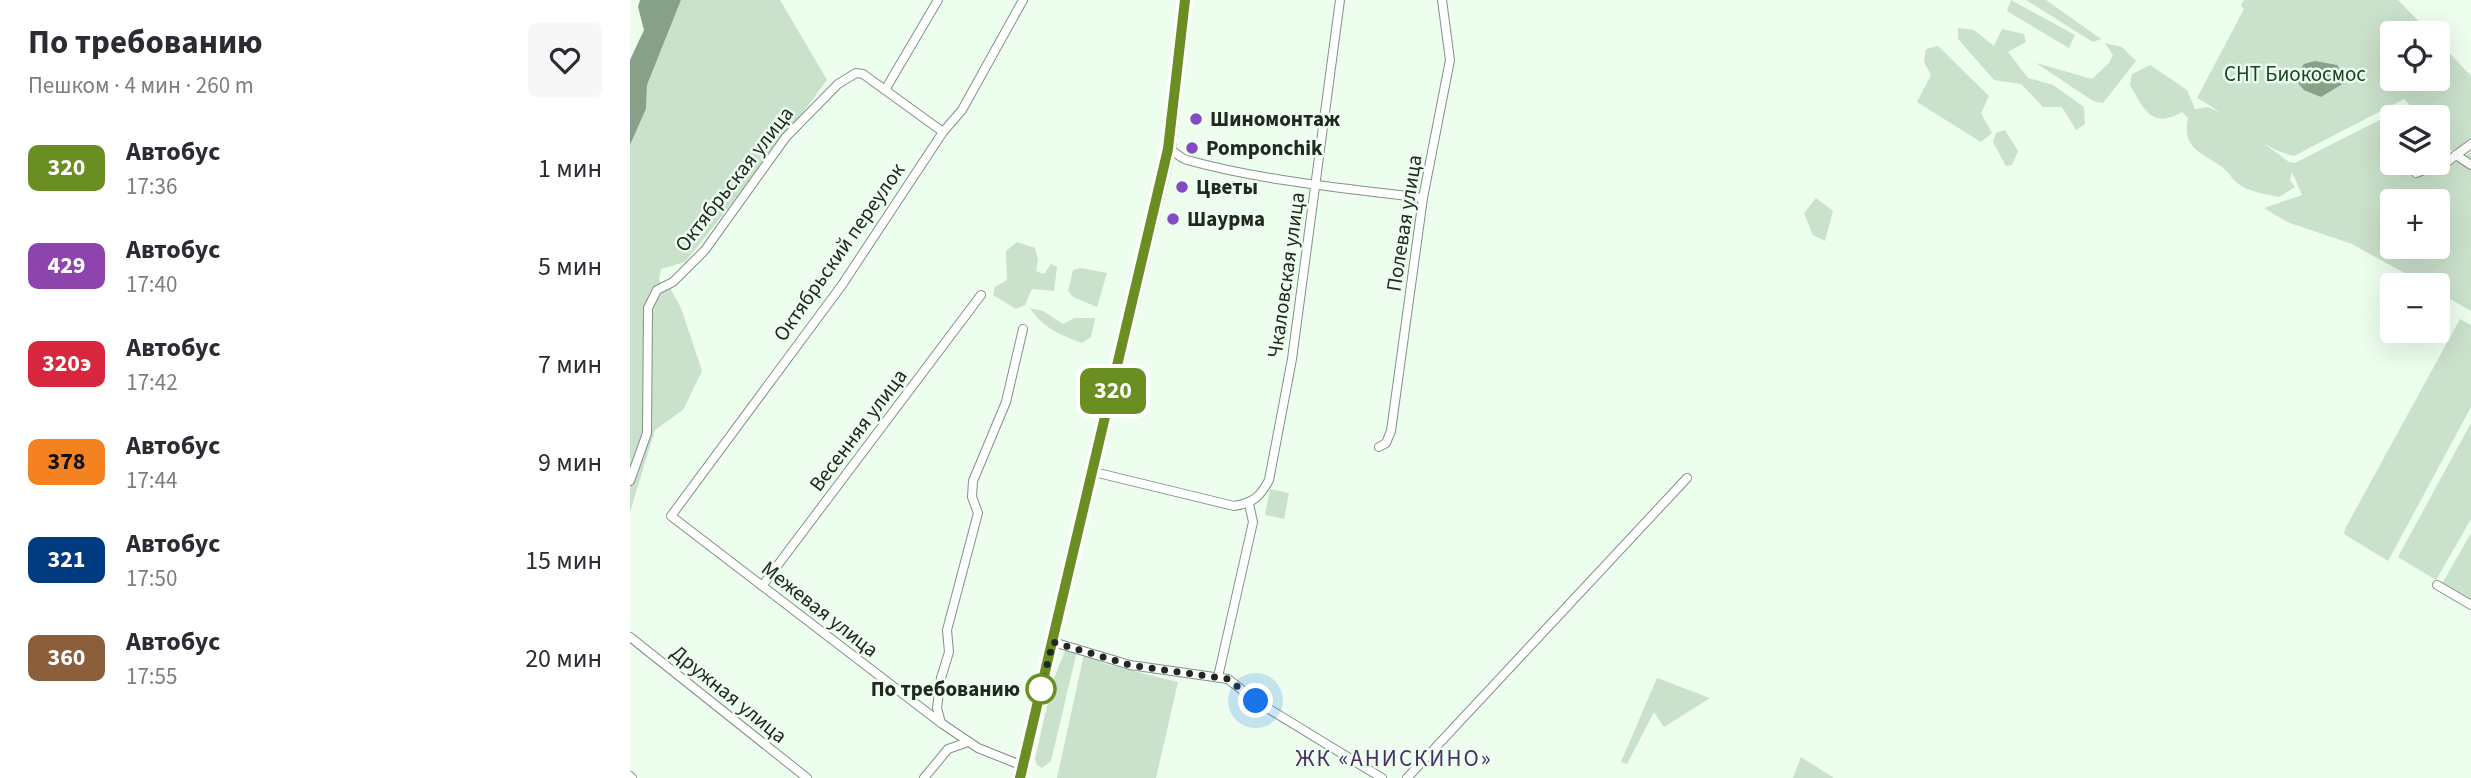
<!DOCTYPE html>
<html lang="ru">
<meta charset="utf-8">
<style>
:root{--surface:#fff;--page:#f7f7f7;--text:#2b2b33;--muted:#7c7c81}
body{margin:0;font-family:"Source Sans 3",sans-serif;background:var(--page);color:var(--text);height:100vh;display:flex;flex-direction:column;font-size:26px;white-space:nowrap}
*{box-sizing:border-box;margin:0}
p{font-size:23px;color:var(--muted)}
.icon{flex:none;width:38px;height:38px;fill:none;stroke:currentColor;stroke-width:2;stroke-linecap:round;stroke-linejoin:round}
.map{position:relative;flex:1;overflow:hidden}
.side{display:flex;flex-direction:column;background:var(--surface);width:630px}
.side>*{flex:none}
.badge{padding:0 14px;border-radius:10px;font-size:24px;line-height:46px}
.fabs{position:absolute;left:1750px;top:21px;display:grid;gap:14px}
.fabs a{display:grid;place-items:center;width:70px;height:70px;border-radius:7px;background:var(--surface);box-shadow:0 7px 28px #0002;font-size:35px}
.you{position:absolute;width:35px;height:35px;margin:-18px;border:5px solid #fff;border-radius:50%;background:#1a73e8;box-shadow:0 0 0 10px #1a73e833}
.map>.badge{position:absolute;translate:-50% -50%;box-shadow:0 0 0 4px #fff}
.round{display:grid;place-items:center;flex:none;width:74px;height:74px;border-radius:7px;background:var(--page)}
.summary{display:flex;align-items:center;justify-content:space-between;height:119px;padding:0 28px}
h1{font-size:33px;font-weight:700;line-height:52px}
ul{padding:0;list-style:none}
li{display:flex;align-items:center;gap:21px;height:98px;padding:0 28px}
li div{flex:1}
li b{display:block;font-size:26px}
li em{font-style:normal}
li .badge{min-width:77px;font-weight:700;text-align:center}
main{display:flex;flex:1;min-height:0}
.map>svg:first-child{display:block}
.green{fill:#cae1cb;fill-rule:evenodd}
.water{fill:#87a189}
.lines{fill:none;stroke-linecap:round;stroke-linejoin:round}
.street-casing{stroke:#829283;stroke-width:10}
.primary-casing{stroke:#829283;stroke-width:14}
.street{stroke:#fff;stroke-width:8}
.primary{stroke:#fff;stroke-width:12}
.line-casing{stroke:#fff;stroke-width:16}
.line{stroke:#6b8e23;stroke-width:10}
.walk{stroke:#212822;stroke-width:7;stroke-dasharray:0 12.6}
.poi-dot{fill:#834bc1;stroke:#edfeee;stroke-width:2.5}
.stop-dot{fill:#fff;stroke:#6b8e23;stroke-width:3.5}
.labels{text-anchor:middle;stroke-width:5;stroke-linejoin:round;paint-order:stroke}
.park-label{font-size:21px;fill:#194220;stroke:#edfeee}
.poi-label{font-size:21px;font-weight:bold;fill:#212822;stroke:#edfeee;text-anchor:start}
.street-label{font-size:21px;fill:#212822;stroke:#edfeee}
.stop-label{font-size:21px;font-weight:bold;fill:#212822;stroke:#edfeee;text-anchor:end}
.neighbourhood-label{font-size:23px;letter-spacing:2px;fill:#492e69;stroke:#edfeee}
</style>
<main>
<section class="side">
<div class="summary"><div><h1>По требованию</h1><p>Пешком · 4 мин · 260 m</p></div><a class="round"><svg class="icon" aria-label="heart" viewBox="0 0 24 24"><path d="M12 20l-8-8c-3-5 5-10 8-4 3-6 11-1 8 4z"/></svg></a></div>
<ul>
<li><span class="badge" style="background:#6b8e23;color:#fff">320</span><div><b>Автобус</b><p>17:36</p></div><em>1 мин</em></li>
<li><span class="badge" style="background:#8e44ad;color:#fff">429</span><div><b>Автобус</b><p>17:40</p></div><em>5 мин</em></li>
<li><span class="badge" style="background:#d7263d;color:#fff">320э</span><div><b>Автобус</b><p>17:42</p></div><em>7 мин</em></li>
<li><span class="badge" style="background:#f58220;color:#111">378</span><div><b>Автобус</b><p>17:44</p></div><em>9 мин</em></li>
<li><span class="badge" style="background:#003b80;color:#fff">321</span><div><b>Автобус</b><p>17:50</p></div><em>15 мин</em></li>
<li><span class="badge" style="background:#8b5e3c;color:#fff">360</span><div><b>Автобус</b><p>17:55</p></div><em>20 мин</em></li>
</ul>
</section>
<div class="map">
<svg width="1841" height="778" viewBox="0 0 1841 778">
<rect width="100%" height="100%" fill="#edfeee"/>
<g class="green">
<path d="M 51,0 L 150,0 L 197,80 L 145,150 L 55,262 L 31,269 L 29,279 L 32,286 L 39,286 L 51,308 L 72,371 L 53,410 L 25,430 L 0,512 L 0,145 L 16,109 L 17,85 Z"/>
<path d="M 1381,0 L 1445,35 L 1439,48 L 1377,11 Z"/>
<path d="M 1396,0 L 1416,0 L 1471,39 L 1463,42 Z"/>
<path d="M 1614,0 L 1768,0 L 1800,33 L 1762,33 L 1762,79 L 1808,79 L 1808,41 L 1841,76 L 1841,146 L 1833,152 L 1820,150 L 1808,136 L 1808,117 L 1791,117 L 1774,99 L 1664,156 C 1629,148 1598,114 1567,98 L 1614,9 L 1611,6 Z"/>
<path d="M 1328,28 L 1344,30 L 1364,46 L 1372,29 L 1394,34 L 1396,42 L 1378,52 L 1398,78 L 1423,85 L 1454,107 L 1455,124 L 1446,130 L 1432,107 L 1413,107 L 1391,84 L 1364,80 L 1328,39 Z"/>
<path d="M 1475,43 L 1492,47 L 1506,61 L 1473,103 L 1463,101 L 1406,63 L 1462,79 L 1479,63 L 1483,55 Z"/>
<path d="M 1308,46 L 1359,96 L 1351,113 L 1362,133 L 1351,142 L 1287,102 L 1301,75 L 1294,62 L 1296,49 Z"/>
<path d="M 1520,65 L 1557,90 L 1565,109 L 1578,107 L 1595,115 L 1659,162 L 1665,163 L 1773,108 L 1784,117 L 1762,117 L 1762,163 L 1808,163 L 1808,145 L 1825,163 L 1841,152 L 1841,311 L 1808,292 L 1808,285 L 1796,285 L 1722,244 L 1657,222 L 1634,208 L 1672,195 L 1662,172 L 1660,180 L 1665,187 L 1649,197 C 1636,194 1618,192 1607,183 C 1602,179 1598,171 1592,167 C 1573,153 1551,149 1558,118 L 1552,112 C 1522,129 1514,110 1500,85 L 1502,74 ZM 1762,201 L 1808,201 L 1808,247 L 1762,247 Z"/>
<path d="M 1375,130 L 1388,151 L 1382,165 L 1376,166 L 1363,142 L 1366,133 Z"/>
<path d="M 1186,198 L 1203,211 L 1195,241 L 1183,235 L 1174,213 Z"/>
<path d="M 387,242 L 405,248 L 408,260 L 406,271 L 414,274 L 421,264 L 427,267 L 424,291 L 402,289 L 395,305 L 386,309 L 363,295 L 365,287 L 377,280 L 376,251 Z"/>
<path d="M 451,268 L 477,273 L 467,307 L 443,297 L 438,291 L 443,270 Z"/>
<path d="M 400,308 L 413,311 L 433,324 L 444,318 L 465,318 L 461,337 L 452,343 C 429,334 413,328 400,308 Z"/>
<path d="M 1830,319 L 1841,325 L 1841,407 L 1758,561 L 1714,534 L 1715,529 Z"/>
<path d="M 1841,423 L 1841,519 L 1806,580 L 1768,557 Z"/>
<path d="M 640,489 L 659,493 L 654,519 L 635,515 Z"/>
<path d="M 1841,533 L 1841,601 L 1812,584 Z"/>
<path d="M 437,646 L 447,651 L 421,761 L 412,768 L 407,765 L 405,759 L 419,697 L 425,692 L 421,686 Z"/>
<path d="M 454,654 L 475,664 L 548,682 L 526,778 L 427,778 Z"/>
<path d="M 1027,678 L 1080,698 L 1034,727 L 1024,712 L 997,764 L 991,762 Z"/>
<path d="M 1171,757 L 1204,778 L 1163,778 Z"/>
</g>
<g class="water">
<path d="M 10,0 L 51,0 L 17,85 L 16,109 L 0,145 L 0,60 L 14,30 L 8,7 Z"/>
<path d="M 1685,61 L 1707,65 L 1715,78 L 1714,83 L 1691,97 L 1674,90 L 1664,78 L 1674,64 Z"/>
</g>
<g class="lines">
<defs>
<g id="street">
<path d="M 393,0 L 332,110 L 313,132 L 212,285 L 41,516 L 311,723 L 348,748 L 393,766"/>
<path d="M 255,90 L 308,0"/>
<path d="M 539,149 C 546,152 550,158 557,160 C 633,181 714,188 793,198"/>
<path d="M 1826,155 L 1841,165"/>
<path d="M 1786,173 L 1818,161 L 1841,144"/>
<path d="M 749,447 L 756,443 L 761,431 L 793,198 L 820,60 L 812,0"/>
<path d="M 464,472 L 604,506 C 623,503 630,497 639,480 L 662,359 L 710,0"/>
<path d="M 0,481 L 17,433 L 18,308 L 27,290 L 43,282 L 75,250 L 156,137 L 208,84 L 226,73 L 233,74 L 313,132"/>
<path d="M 1807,585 L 1841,605"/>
<path d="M 132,586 L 351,295"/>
<path d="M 0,637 L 177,778"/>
<path d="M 423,642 L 500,665 L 598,679 L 626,701 L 752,778"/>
<path d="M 588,677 L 623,522 L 619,504"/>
<path d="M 311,723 L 307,708 L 311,678 L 319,652 L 317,630 L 348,513 L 342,497 L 343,481 L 376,402 L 393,329"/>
<path d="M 0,776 L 2,778"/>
<path d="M 294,778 L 318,749 L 338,742"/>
<path d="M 777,778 L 1057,478"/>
</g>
<path id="primary" d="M 390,778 L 539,149 L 555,0"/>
</defs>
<use href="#street" class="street-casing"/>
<use href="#primary" class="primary-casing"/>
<use href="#street" class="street"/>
<use href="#primary" class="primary"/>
</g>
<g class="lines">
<defs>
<path id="line" d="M 390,778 L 538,149 L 555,0"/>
</defs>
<use href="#line" class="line-casing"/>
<use href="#line" class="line"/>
<path class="walk" d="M 411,689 L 423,642 L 500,665 L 598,679 L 626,701"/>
</g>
<g class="poi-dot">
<circle cx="566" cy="119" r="7"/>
<circle cx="562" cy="148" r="7"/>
<circle cx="552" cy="187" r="7"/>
<circle cx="543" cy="219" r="7"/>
</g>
<circle class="stop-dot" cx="411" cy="689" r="14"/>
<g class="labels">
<g class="park-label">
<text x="1665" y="81">СНТ Биокосмос</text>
</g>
<g class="poi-label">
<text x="580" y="126">Шиномонтаж</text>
<text x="576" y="155">Pomponchik</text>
<text x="566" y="194">Цветы</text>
<text x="557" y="226">Шаурма</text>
</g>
<g class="street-label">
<text transform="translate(104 179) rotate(-52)" y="7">Октябрьская улица</text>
<text transform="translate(774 223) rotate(-81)" y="7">Полевая улица</text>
<text transform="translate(209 252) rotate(-55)" y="7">Октябрьский переулок</text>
<text transform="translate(656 275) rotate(-82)" y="7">Чкаловская улица</text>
<text transform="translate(228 430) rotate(-53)" y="7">Весенняя улица</text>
<text transform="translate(190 609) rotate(38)" y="7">Межевая улица</text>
<text transform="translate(99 694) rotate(39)" y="7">Дружная улица</text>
</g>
<g class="stop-label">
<text x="390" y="696">По требованию</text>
</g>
<g class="neighbourhood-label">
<text x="764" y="766">ЖК «АНИСКИНО»</text>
</g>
</g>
</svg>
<div class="fabs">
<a><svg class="icon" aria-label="locate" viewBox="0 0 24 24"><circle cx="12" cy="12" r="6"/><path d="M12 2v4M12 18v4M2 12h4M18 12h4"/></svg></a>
<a><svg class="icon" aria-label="layers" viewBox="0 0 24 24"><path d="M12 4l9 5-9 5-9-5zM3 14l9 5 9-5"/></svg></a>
<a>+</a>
<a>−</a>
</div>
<div class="you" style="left:626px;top:701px"></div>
<b class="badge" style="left:483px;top:391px;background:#6b8e23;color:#fff">320</b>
</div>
</main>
